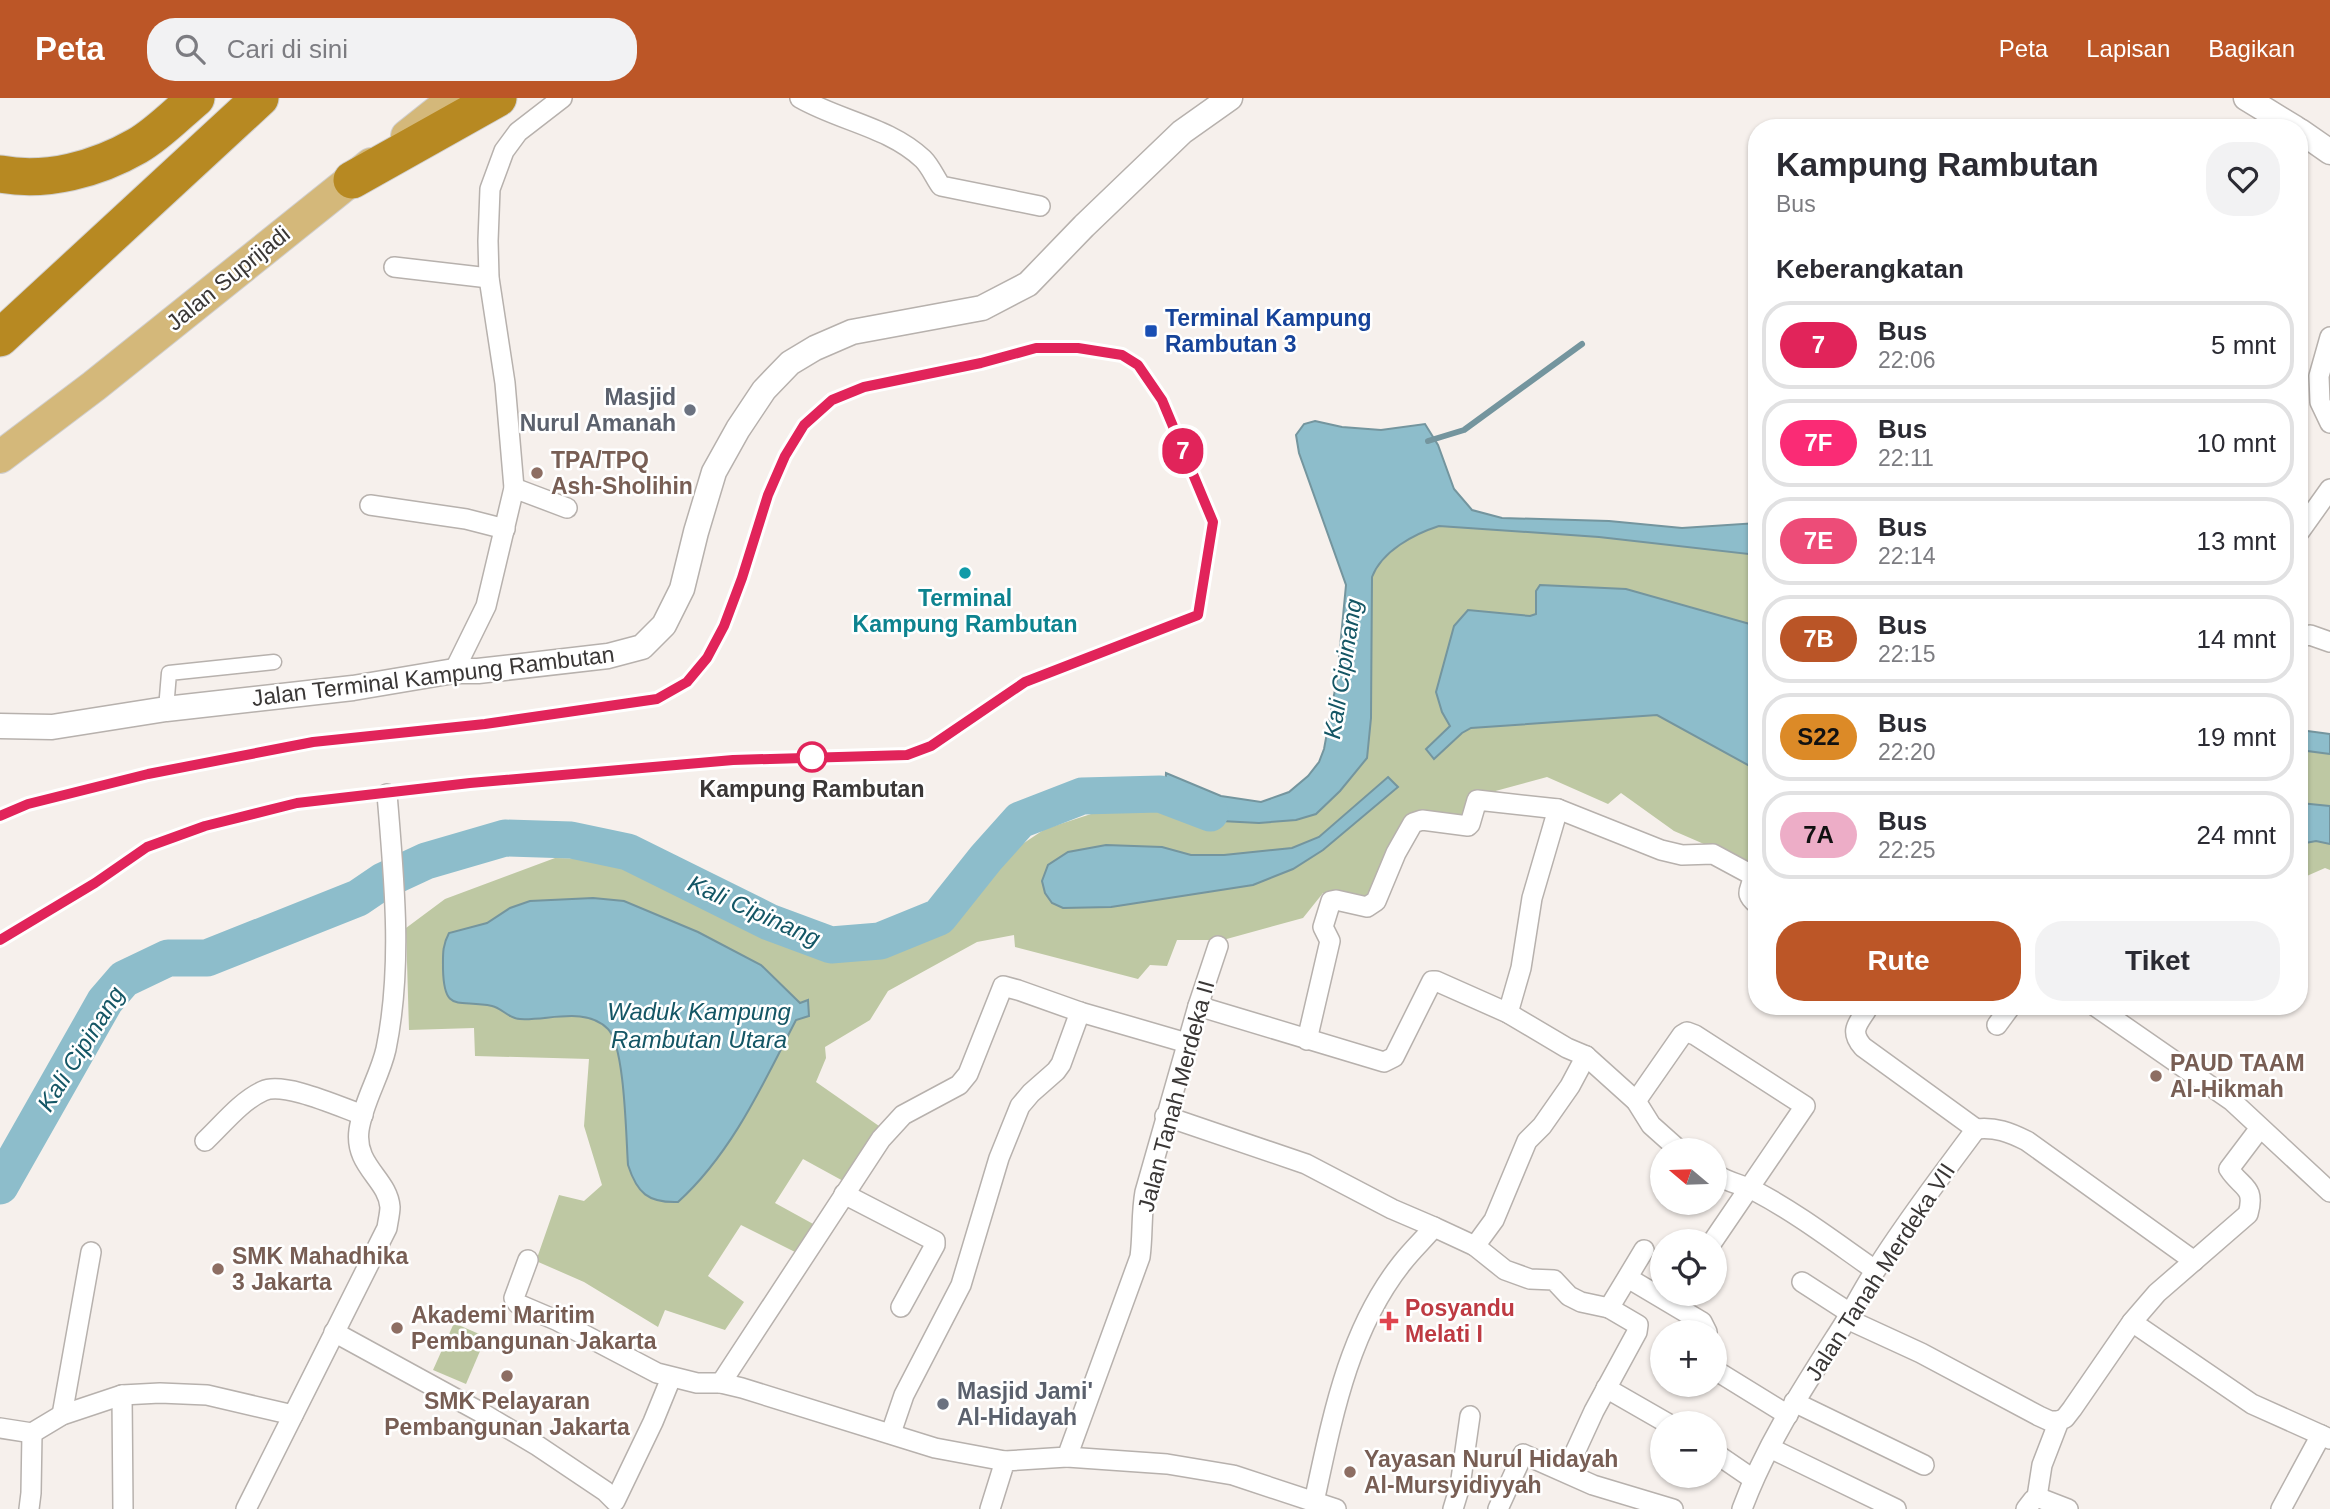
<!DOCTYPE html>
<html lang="id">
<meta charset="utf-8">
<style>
:root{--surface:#fff;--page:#f2f2f3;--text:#2b2b33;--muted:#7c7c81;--line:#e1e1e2;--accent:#bc5627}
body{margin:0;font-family:Arial,sans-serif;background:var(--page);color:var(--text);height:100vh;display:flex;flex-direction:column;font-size:26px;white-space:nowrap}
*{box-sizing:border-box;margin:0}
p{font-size:23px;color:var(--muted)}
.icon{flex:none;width:38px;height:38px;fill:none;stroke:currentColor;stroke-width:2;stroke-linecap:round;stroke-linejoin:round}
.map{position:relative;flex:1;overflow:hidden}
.details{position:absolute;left:1748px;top:21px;width:560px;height:896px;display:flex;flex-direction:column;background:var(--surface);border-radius:28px;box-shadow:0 2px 5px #0004}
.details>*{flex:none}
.badge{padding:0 14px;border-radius:23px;font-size:24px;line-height:46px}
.needle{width:46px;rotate:289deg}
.tools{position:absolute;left:1650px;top:1040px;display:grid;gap:14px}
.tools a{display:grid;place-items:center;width:77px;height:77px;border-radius:50%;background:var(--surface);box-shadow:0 2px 5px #0004;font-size:35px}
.map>.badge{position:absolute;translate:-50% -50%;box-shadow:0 0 0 4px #fff}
h2{padding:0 28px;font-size:26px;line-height:63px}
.round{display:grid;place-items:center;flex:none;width:74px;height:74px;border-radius:28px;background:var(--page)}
.summary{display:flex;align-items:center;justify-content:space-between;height:119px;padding:0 28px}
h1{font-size:33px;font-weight:800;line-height:52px}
.button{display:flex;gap:14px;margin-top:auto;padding:14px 28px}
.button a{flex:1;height:80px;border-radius:28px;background:var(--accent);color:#fff;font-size:28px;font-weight:800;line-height:80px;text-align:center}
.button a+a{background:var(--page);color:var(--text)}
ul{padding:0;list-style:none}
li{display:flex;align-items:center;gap:21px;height:88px;margin:0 14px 10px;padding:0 14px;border:4px solid var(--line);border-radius:28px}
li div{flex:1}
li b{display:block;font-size:26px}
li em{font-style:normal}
li .badge{min-width:77px;font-weight:700;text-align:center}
header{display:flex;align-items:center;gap:42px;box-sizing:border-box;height:98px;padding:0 35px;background:var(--accent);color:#fff}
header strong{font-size:33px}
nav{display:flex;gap:38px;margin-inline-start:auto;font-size:24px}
.search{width:490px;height:63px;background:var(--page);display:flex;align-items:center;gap:18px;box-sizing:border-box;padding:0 24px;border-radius:28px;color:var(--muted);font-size:26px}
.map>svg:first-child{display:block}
.green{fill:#bec8a3}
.water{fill:#8dbdcb;stroke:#74959e;stroke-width:2}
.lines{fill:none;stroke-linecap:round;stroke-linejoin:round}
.stream{stroke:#74959e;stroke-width:6}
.river{stroke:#8dbdcb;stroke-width:37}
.pedestrian-casing{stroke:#b7b1ad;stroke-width:17}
.minor-casing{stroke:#b7b1ad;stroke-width:22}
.tertiary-casing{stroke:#b7b1ad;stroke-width:27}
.primary-casing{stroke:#d0cfcf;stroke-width:34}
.motorway-casing{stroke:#d0cfcf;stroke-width:39}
.pedestrian{stroke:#fff;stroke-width:14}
.minor{stroke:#fff;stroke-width:19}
.tertiary{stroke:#fff;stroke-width:24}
.primary{stroke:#d4b87a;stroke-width:32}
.motorway{stroke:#b78922;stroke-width:37}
.line-casing{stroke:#fff;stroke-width:16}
.line{stroke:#e1245a;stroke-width:10}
.transit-dot{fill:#1a4fb4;stroke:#fff;stroke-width:2.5}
.worship-dot{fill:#6b7280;stroke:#fff;stroke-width:2.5}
.education-dot{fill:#8d6e63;stroke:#fff;stroke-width:2.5}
.culture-dot{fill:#0f9aa8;stroke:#fff;stroke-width:2.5}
.stop-dot{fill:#fff;stroke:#e1245a;stroke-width:3.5}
.health-dot{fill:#e0444e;stroke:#fff;stroke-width:2.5}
.labels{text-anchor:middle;stroke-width:5;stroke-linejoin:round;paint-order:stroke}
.street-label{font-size:23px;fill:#3a3736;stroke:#fff}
.transit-label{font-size:23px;font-weight:bold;fill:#164399;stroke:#fff;text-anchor:start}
.worship-label{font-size:23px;font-weight:bold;fill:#5b616d;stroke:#fff;text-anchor:end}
.education-label{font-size:23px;font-weight:bold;fill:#785e54;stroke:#fff;text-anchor:start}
.culture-label{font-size:23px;font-weight:bold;fill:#0d838f;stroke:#fff}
.stop-label{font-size:23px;font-weight:bold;fill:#3a3736;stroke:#fff}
.health-label{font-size:23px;font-weight:bold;fill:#be3a42;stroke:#fff;text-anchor:start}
.water-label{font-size:24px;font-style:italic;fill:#145665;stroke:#fff}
</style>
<header>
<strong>Peta</strong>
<div class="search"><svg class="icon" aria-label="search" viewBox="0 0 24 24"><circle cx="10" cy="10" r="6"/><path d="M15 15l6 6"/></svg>Cari di sini</div>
<nav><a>Peta</a><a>Lapisan</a><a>Bagikan</a></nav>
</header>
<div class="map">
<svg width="2330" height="1411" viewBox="0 0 2330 1411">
<rect width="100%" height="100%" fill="#f6f0ec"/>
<g class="green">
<path d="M 1439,428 L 1599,439 L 1757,457 L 1757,769 L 1674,733 L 1621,695 L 1608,706 L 1547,679 L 1477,698 L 1468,724 L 1407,718 L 1372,800 L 1323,795 L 1303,820 L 1223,842 L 1177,842 L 1167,868 L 1150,867 L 1138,881 L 1015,849 L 1014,837 L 977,844 L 888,893 L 870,922 L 825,949 L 826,960 L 816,984 L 879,1028 L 845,1084 L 803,1061 L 775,1105 L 815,1127 L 795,1154 L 741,1127 L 708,1178 L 744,1204 L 725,1232 L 665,1212 L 658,1229 L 584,1184 L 536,1163 L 559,1097 L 584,1103 L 602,1087 L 584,1028 L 589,961 L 475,958 L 474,930 L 409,932 L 406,830 L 445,801 L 555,760 L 595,761 L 646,770 L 785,843 L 824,857 L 856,859 L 898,849 L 945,828 L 976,797 L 1015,751 L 1045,731 L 1091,716 L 1164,708 L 1190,717 L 1259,725 L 1367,660 L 1371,620 L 1372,479 C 1382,453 1414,436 1439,428 Z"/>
<path d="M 2300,652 L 2330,656 L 2330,772 L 2325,770 L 2300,781 Z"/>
<path d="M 454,1225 L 486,1239 L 466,1286 L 433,1272 Z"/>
</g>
<g class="water">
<path d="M 1315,323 L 1342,329 L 1381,332 L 1425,326 L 1438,347 L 1454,391 L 1472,412 L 1502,420 L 1609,423 L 1682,430 L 1757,425 L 1757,457 L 1599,439 L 1439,428 C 1414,436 1382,453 1372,479 L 1371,620 L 1367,660 L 1340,693 L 1316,716 L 1296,722 L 1259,725 L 1221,723 L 1190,717 L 1164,708 L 1166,675 L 1221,698 L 1261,704 L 1289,694 L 1308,678 L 1319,664 L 1324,651 L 1337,581 L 1346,487 L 1299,355 L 1296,337 L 1304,326 Z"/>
<path d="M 1540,487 L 1626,491 L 1757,528 L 1757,672 L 1657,617 L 1471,630 L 1462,635 L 1434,661 L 1426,651 L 1450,628 L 1442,614 L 1436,594 L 1454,528 L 1468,512 L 1530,518 L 1536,516 L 1536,493 Z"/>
<path d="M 2300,632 L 2330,636 L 2330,656 L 2300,652 Z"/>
<path d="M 1388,679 L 1398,689 L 1323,752 L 1293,771 L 1253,787 L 1111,809 L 1063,810 L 1052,805 L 1045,795 L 1042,783 L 1048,767 L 1068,754 L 1106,747 L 1162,749 L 1191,757 L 1224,757 L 1292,750 L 1319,739 Z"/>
<path d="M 2300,705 L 2330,708 L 2330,746 L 2316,743 L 2300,746 Z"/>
<path d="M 593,800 L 624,803 L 698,834 L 761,867 L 800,905 L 808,902 L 809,918 L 796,922 C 763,986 732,1055 678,1104 C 648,1105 637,1095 628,1067 C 626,1040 625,948 608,931 C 586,908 547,923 520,921 C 509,921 502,910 492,908 C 458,901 444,916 443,871 C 443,857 442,848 449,835 L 487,825 L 510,810 L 530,803 Z"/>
</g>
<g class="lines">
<path class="stream" d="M 1428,343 L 1464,332 L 1582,246"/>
<path class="river" d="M 0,1088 L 105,903 L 124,881 L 168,860 L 207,860 L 358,800 L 383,783 L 426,763 L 505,740 L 571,742 L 628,754 L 769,824 L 831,847 L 880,843 L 939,819 L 986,760 L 1020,722 L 1082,698 L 1160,696 L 1210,715"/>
<defs>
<path id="pedestrian" d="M 166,611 L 169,575 L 274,564"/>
<g id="minor">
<path d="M 800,0 C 840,23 889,29 923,61 C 931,69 935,80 941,88 L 1040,108"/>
<path d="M 394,169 L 489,180"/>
<path d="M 2330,239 L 2319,278 L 2320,304 L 2330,325"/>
<path d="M 514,390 L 567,410"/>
<path d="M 370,407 L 466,421 L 505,431"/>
<path d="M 2300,433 L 2330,391"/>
<path d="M 2300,539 L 2310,537 L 2330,544"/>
<path d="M 454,573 L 486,508 L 514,390 L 505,285 L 489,180 L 488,143 L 490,91 L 504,53 L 518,34 L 562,0"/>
<path d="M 1198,908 L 1384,964 L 1394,959 L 1432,883 L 1436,883 L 1508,915 L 1567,950 L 1586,958 L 1636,1003 L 1651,1027 L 1679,1052"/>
<path d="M 1869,908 C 1859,925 1848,932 1863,949 L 1976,1031"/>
<path d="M 2095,908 L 2232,1003 L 2330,1094"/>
<path d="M 1508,915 L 1521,870 L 1532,800 L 1558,711"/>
<path d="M 1997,927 L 2011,908"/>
<path d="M 1307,942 L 1330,843 L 1323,829 L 1331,803 L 1336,802 L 1367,809 L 1376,803 L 1396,755 L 1413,725 L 1422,722 L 1468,728 L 1470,726 L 1477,702 L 1558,711 L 1661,752 L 1682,757 L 1713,756 L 1752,777 C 1754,792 1741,793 1757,806"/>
<path d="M 1636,1003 L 1682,937 L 1687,934 L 1695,937 L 1805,1008 L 1713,1143"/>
<path d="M 1165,1018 L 1306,1066 L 1392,1111 L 1434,1129 C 1424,1141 1412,1152 1402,1165 C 1348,1233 1332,1321 1314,1404"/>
<path d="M 1976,1031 C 1996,1029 2009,1034 2027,1043 L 2194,1163"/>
<path d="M 205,1043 C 223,1026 241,1003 263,993 C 284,983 342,1010 363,1017"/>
<path d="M 1715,1076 C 1729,1085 1741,1086 1755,1093 C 1797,1115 1836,1145 1875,1172"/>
<path d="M 844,1096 L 935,1143 L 935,1147 L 901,1209"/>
<path d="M 1434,1129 L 1475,1148 L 1494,1122 L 1527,1043 L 1542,1028 L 1570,988 L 1586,958"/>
<path d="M 1475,1148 L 1505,1172 L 1530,1181 L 1554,1182 L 1569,1198 L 1581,1204 L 1609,1210"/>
<path d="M 528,1162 L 514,1200 L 518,1206 L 558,1223 L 657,1275 L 697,1285 L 721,1285 L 742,1290 L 935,1350 L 1005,1363"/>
<path d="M 1628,1180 L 1702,1224 L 1707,1234"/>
<path d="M 1802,1184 L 1850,1215"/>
<path d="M 1847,1221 L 1921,1255 L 2039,1318 L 2050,1323 L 2059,1323"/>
<path d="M 2132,1224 L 2252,1306 L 2330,1341"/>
<path d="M 334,1234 L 482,1315 L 538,1348 L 605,1393 L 615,1403 L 653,1324 L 671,1280"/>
<path d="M 1715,1272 L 1788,1317"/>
<path d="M 721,1285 L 881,1041 L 903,1017 L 959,987 L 968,976 L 1003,888 L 1018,892 L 1080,914 L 1187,945"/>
<path d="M 1606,1290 L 1667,1325"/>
<path d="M 122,1297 L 123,1411"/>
<path d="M 1794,1304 L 1924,1367"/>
<path d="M 62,1317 L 91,1154"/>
<path d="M 0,1330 L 32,1335 L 62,1317 L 122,1297 L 160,1295 L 207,1297 L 293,1317"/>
<path d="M 891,1335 L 904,1297 L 961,1187 L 999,1060 L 1020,1008 L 1031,995 L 1056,973 L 1061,966 L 1080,914"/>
<path d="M 1770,1350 L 1896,1411"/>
<path d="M 1715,1355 L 1753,1381"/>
<path d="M 1067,1359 L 1167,1366 L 1233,1377 L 1336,1411"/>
<path d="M 1566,1374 L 1594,1313 L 1637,1234 L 1638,1227 L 1609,1210 L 1644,1152"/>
<path d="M 2037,1399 L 2042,1367 L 2059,1323 L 2065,1320 L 2072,1311 L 2132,1224 L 2157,1195 L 2248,1116 C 2256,1088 2241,1090 2229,1071 L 2260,1030"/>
<path d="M 29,1411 L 31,1395 L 32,1335"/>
<path d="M 246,1411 L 387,1130 C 388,1123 390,1115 390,1109 C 388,1081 354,1068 359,1032 C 363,1004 380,978 386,951 C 403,868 394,780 387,696"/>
<path d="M 990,1411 L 1005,1363 L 1067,1359 L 1140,1159 C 1143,1137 1141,1116 1145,1094 L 1198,908 L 1218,848"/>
<path d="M 1453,1411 L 1460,1388 L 1470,1318"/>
<path d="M 1498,1411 L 1523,1356 L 1593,1387 L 1673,1411"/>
<path d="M 1742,1411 C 1766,1346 1805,1287 1842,1229 C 1854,1210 1864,1189 1877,1170 C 1907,1122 1942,1077 1976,1031"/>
<path d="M 2026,1411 L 2033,1402 L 2037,1399 L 2068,1411"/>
<path d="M 2281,1411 L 2321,1337"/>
</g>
<g id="tertiary">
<path d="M 2246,0 L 2295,30"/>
<path d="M 2300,33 L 2330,54"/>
<path d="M 0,628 L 52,629 L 166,611 L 353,590 L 454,573 L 478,573 L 608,558 L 642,549 L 664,527 L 682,491 L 696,434 L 714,374 L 738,331 L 764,292 L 790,265 L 815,250 L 852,234 L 982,210 L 1028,186 L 1084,128 L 1182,34 L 1230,0"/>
</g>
<g id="primary">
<path d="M 407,38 L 455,0"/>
<path d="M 0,359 L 94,288 L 371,66"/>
</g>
<g id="motorway">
<path d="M 0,76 C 46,85 97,71 137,48 C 158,36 177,16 196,0"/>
<path d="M 352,82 L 498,0"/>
<path d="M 0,240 L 260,0"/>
</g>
</defs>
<use href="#pedestrian" class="pedestrian-casing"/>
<use href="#minor" class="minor-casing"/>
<use href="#tertiary" class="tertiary-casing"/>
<use href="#primary" class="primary-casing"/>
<use href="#motorway" class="motorway-casing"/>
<use href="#pedestrian" class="pedestrian"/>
<use href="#minor" class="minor"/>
<use href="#tertiary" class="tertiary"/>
<use href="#primary" class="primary"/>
<use href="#motorway" class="motorway"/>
</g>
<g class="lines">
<defs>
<path id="line" d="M 0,718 L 28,706 L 148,676 L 313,644 L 485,626 L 657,601 L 687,584 L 707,560 L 724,528 L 742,480 L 768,397 L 785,358 L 804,327 L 832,302 L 864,289 L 981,265 L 1036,250 L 1078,250 L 1122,257 L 1138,267 L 1162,302 L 1213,424 L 1198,517 L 1025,584 L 931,648 L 907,657 L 733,662 L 470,685 L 297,705 L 205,728 L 147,749 L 95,785 L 0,842"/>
</defs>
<use href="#line" class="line-casing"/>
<use href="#line" class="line"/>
</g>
<rect class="transit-dot" x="1144" y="226" width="14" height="14" rx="3.5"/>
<g class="worship-dot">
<circle cx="690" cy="312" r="7"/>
<circle cx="943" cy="1306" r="7"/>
</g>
<g class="education-dot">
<circle cx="537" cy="375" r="7"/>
<circle cx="2156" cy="978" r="7"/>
<circle cx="218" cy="1171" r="7"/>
<circle cx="397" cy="1230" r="7"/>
<circle cx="507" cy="1278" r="7"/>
<circle cx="1350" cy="1374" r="7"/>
</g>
<circle class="culture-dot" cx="965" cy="475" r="7"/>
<circle class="stop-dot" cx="812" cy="659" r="14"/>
<path class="health-dot" d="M1385.5 1212.5h7v7h7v7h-7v7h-7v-7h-7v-7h7z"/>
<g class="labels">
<g class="street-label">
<text transform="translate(228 180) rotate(-39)" y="8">Jalan Suprijadi</text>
<text transform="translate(433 578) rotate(-7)" y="8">Jalan Terminal Kampung Rambutan</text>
<text transform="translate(1176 998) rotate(-75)" y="8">Jalan Tanah Merdeka II</text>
<text transform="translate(1880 1174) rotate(-57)" y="8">Jalan Tanah Merdeka VII</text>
</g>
<g class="transit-label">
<text x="1165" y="228">Terminal Kampung<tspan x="1165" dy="26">Rambutan 3</tspan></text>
</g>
<g class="worship-label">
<text x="676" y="307">Masjid<tspan x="676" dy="26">Nurul Amanah</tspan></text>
<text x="957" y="1301" text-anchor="start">Masjid Jami'<tspan x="957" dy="26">Al-Hidayah</tspan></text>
</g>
<g class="education-label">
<text x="551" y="370">TPA/TPQ<tspan x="551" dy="26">Ash-Sholihin</tspan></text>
<text x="2170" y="973">PAUD TAAM<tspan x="2170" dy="26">Al-Hikmah</tspan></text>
<text x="232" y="1166">SMK Mahadhika<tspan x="232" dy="26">3 Jakarta</tspan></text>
<text x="411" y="1225">Akademi Maritim<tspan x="411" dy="26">Pembangunan Jakarta</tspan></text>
<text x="507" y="1311" text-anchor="middle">SMK Pelayaran<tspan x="507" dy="26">Pembangunan Jakarta</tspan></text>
<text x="1364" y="1369">Yayasan Nurul Hidayah<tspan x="1364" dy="26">Al-Mursyidiyyah</tspan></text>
</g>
<g class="culture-label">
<text x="965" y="508">Terminal<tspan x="965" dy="26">Kampung Rambutan</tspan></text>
</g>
<g class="stop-label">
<text x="812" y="699">Kampung Rambutan</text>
</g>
<g class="health-label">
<text x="1405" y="1218">Posyandu<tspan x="1405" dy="26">Melati I</tspan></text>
</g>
<g class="water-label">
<text transform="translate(1343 571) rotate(-81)" y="8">Kali Cipinang</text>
<text transform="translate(754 813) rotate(24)" y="8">Kali Cipinang</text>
<text x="699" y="922">Waduk Kampung<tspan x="699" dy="28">Rambutan Utara</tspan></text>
<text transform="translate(81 951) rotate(-58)" y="8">Kali Cipinang</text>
</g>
</g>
</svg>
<div class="tools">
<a><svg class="needle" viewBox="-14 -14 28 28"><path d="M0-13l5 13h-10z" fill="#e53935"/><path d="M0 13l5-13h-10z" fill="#7c7c81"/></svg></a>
<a><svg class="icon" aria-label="locate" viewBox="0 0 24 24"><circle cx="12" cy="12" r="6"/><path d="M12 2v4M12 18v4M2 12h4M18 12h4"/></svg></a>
<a>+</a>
<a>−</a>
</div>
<b class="badge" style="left:1183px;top:353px;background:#e1245a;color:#fff">7</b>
<section class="details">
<div class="summary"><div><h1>Kampung Rambutan</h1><p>Bus</p></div><a class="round"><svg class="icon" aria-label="heart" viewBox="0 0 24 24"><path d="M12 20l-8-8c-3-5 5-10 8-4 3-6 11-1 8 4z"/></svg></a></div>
<h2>Keberangkatan</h2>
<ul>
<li><span class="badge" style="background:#e1245a;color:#fff">7</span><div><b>Bus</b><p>22:06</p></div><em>5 mnt</em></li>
<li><span class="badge" style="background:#fa2b75;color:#fff">7F</span><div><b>Bus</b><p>22:11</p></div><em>10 mnt</em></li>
<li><span class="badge" style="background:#ed4c78;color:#fff">7E</span><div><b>Bus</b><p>22:14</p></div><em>13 mnt</em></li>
<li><span class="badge" style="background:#ba5527;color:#fff">7B</span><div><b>Bus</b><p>22:15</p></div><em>14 mnt</em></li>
<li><span class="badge" style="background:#dc8a27;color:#111">S22</span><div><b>Bus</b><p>22:20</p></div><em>19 mnt</em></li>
<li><span class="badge" style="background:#edadc7;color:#111">7A</span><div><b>Bus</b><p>22:25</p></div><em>24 mnt</em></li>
</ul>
<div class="button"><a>Rute</a><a>Tiket</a></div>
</section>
</div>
